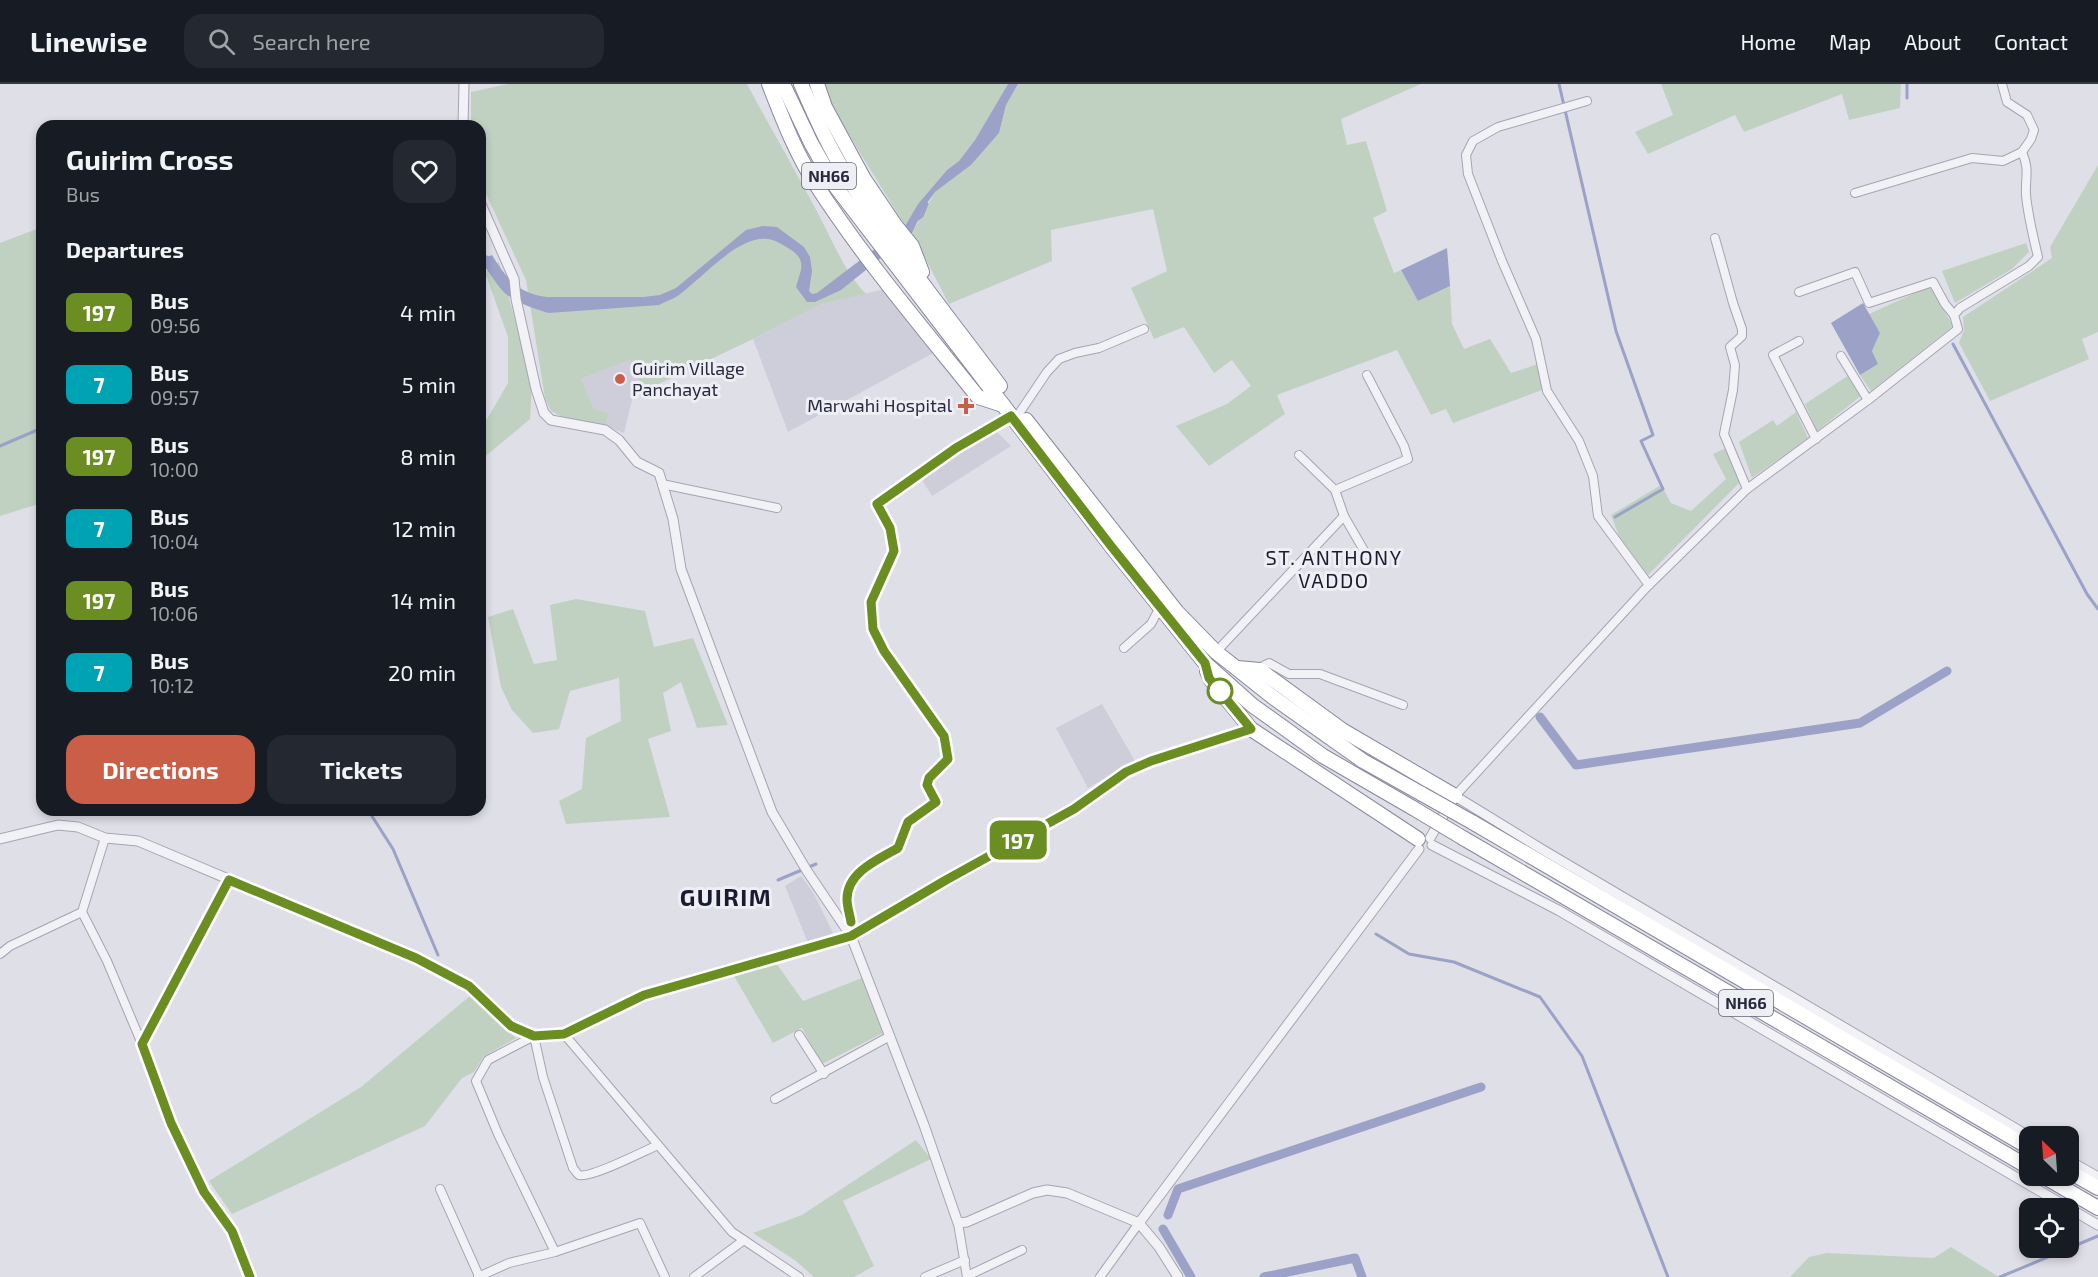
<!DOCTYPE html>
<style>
:root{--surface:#171b24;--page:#242831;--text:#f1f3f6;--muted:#9ea1a6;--line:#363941;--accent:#ca5e47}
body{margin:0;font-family:"Exo 2",sans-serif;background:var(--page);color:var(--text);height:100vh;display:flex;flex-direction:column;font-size:22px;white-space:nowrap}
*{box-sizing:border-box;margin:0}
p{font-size:20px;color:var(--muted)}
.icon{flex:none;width:33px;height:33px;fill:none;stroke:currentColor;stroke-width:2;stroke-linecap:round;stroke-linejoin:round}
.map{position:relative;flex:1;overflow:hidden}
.drawer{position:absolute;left:36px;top:36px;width:450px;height:696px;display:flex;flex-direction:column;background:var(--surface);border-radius:18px;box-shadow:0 3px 9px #0003}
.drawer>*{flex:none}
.badge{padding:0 12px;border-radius:9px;font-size:21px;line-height:39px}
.needle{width:39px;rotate:335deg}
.tools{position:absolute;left:2019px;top:1042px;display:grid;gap:12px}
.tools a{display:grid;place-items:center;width:60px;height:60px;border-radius:12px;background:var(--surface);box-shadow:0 3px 9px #0003;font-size:30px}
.map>.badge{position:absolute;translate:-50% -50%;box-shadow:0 0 0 3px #fff}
h2{padding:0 30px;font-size:22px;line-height:54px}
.round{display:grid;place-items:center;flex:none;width:63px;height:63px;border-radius:18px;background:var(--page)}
.head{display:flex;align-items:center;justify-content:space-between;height:102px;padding:0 30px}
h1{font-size:28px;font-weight:700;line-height:45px}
.cta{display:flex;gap:12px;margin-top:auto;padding:12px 30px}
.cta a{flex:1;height:69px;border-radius:18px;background:var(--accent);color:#fff;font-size:24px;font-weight:700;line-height:69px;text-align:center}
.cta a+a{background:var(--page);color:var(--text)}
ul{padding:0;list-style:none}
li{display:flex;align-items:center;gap:18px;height:72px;padding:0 30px}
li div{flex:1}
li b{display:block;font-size:22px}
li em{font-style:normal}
li .badge{min-width:66px;font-weight:700;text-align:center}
header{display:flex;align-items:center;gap:36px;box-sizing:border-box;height:84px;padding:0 30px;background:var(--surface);border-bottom:2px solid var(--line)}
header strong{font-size:28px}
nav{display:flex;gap:33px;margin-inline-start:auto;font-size:21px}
.search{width:420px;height:54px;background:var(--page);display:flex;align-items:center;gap:15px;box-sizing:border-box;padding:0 21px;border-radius:18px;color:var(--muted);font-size:22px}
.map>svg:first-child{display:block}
.built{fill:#cdceda}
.green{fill:#c0d1c2}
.water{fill:#9ba1c7}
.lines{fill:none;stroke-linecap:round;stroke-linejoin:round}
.stream{stroke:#9ba1c7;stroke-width:3}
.canal{stroke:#9ba1c7;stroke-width:9}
.minor-casing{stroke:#a4a5b2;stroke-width:10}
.tertiary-casing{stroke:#a4a5b2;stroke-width:11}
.trunk-casing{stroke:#87889e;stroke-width:16}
.minor{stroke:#f1f1f6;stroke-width:8}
.tertiary{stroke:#f1f1f6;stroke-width:9}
.trunk{stroke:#fff;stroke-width:14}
.trunk-bridge-casing{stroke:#87889e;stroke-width:16;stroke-linecap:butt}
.trunk-bridge{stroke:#fff;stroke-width:14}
.line-casing{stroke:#fff;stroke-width:14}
.line{stroke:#6b8e23;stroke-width:9}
.poi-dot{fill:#ca5e47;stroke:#eeeff5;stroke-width:2}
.stop-dot{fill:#fff;stroke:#6b8e23;stroke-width:3}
.labels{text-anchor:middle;stroke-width:6;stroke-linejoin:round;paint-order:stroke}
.shield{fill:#eeeff5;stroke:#636475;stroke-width:1.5}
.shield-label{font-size:16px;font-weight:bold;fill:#28293e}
.poi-label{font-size:18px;fill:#28293e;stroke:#eeeff5;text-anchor:start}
.neighbourhood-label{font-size:20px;letter-spacing:1.5px;fill:#1b1b2f;stroke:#eeeff5}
.district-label{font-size:24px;font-weight:bold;letter-spacing:1.5px;fill:#1b1b2f;stroke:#eeeff5}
</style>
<header>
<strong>Linewise</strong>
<div class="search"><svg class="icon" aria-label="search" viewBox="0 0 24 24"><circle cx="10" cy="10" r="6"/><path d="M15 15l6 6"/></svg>Search here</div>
<nav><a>Home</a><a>Map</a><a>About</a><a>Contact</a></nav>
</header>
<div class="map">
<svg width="2098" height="1193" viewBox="0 0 2098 1193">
<rect width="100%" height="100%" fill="#dfdfe8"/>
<g class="built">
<path d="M 889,204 L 937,267 L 788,348 L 753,255 L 821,220 Z"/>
<path d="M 630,276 L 644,307 L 633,312 L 624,349 L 605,342 L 594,325 L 581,295 Z"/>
<path d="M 997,348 L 1011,362 L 932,412 L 919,391 Z"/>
<path d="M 1102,620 L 1135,677 L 1088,704 L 1056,644 Z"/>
<path d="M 801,792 L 813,808 L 833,849 L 808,859 L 785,802 Z"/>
</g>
<g class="green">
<path d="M 508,0 L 747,0 C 769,41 792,81 814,122 C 831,152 842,185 866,210 L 821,220 L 753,255 L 644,307 L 630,276 L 581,295 L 594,325 L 609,330 L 605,342 L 571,337 L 551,327 L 545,314 L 526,196 L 480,97 L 480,42 L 471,42 L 471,8 Z"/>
<path d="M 824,0 L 1008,0 L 975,56 L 959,77 L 947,86 L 918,120 L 905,142 L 835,28 Z"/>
<path d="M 1018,0 L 1421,0 L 1341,35 L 1347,61 L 1366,57 L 1387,127 L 1373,134 L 1394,189 L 1401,186 L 1418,217 L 1450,202 L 1452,240 L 1464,265 L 1490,255 L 1511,289 L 1538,280 L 1542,306 L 1453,339 L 1446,325 L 1431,331 L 1397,266 L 1277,311 L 1285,330 L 1209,382 L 1176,342 L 1227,320 L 1251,302 L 1232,276 L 1214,289 L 1184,243 L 1154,255 L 1131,204 L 1167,187 L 1153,125 L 1051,146 L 1052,177 L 949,220 L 912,149 L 935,108 L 971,81 L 999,49 L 1006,21 Z"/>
<path d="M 1661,0 L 1901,0 L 1900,24 L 1849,36 L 1842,10 L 1744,48 L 1735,31 L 1648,70 L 1635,48 L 1673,31 Z"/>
<path d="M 2098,81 L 2098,248 L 2082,255 L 2089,275 L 1990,317 L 1959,259 L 1964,246 L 1963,233 L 2052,174 L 2050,163 Z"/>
<path d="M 42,143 L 42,419 L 0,432 L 0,159 Z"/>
<path d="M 2026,159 L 2029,168 L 2012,185 L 1955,219 L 1942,187 Z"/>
<path d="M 499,178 L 532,297 L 530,335 L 480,377 L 480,342 L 486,337 L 508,299 L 508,253 L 485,188 Z"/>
<path d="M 1930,202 L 1953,242 L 1871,307 L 1860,291 L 1878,280 L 1872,267 L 1880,249 L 1869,230 Z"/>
<path d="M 1849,291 L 1862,311 L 1817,347 L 1805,320 Z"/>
<path d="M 1796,328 L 1808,354 L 1752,394 L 1739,358 L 1773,336 L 1777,342 Z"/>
<path d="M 1726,364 L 1740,398 L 1648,491 L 1619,452 L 1611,431 L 1661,401 L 1671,419 L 1691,427 L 1726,395 L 1713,370 Z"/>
<path d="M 576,515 L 645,527 L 654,563 L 693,554 L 728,641 L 697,644 L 681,598 L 663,609 L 671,647 L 648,655 L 670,733 L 566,740 L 559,717 L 582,705 L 586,654 L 621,637 L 619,594 L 570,607 L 559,645 L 533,649 L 512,626 L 501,603 L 488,533 L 513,525 L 534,580 L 557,576 L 550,521 Z"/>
<path d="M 776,879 L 803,917 L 862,894 L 883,949 L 822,980 L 802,944 L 773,959 L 734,892 Z"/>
<path d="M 470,912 L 516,954 L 484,972 L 474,988 L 462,994 L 425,1042 L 232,1130 L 209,1097 L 361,1003 Z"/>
<path d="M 916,1056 L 931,1075 L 843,1117 L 874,1182 L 854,1193 L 814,1193 L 796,1177 L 753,1149 L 802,1131 Z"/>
<path d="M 1951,1163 L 1999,1193 L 1790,1193 L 1809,1173 L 1827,1169 L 1934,1174 Z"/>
</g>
<g class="water">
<path d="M 1008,0 L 1018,0 L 1006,21 L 999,49 L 971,81 L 935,108 L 925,122 L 912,149 L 841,206 L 815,218 L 807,218 L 796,203 C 801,185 808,176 788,164 C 783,161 774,155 767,155 C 736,152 700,197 676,213 C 671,216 664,218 659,221 L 549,229 C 534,225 512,218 501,205 C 493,196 489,186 480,178 L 480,171 L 485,174 L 492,171 C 507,195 517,209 547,213 L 643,213 L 660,211 L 676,204 L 746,146 L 763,142 L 777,143 L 804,163 L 810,173 L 812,187 L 809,207 L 812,210 L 817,209 L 905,142 L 918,120 L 947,86 L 959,77 L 975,56 Z"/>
<path d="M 1447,164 L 1450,202 L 1418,217 L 1401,186 Z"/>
<path d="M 1863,219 L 1880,249 L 1872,267 L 1878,280 L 1860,291 L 1831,239 Z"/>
</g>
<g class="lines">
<g class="stream">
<path d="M 1559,0 L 1616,247 L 1653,351 L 1641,357 L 1663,405 L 1615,433"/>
<path d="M 1907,14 L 1907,0"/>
<path d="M 918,135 L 922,132 L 927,120"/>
<path d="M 480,170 L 489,174"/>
<path d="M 1953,260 L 2087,510 L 2098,525"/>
<path d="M 0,362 L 42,344"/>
<path d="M 368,726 L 393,765 L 438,871"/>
<path d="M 778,796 L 816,780"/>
<path d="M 1376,850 L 1409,870 L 1454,878 L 1540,913 L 1582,972 L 1668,1193"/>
<path d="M 2000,1193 L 2098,1152"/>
</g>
<g class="canal">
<path d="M 1540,633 L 1576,681 L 1860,639 L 1947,587"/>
<path d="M 1168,1131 L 1178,1105 L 1481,1003"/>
<path d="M 1163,1145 L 1191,1193"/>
<path d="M 1264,1193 L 1355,1174 L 1362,1193"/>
</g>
<defs>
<g id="minor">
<path d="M 1587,17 L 1498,43 L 1473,57 L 1466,71 L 1468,90 L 1502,177 L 1536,255 L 1547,307 L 1579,357 L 1593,392 L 1598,432 L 1649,501"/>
<path d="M 1855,109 L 1972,74 L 2003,77 L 2022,68 L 2031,55 L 2034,46 L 2027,31 L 2007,18 L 2002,0"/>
<path d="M 1715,154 L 1733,219 L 1742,245 L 1742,252 L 1730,263 L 1735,281 L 1733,306 L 1724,350 L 1747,405"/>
<path d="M 1799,208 L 1855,188 L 1869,219 L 1933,198 L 1945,220 L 1954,231"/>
<path d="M 1799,257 L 1773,271 L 1816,355"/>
<path d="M 1841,272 L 1868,316"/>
<path d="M 1020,328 L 1047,288 L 1059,275 L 1075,269 L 1099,264 L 1144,245"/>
<path d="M 1012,332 L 956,364 L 877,419 L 890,444 L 894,467 L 871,518 L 872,545 L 884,567 L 944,652 L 948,675 L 929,694 L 927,701 L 936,719 L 908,738 L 898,764 C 879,775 848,788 847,815 C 847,827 851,840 851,852 L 946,796 L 1074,725 L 1126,688 L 1151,677 L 1251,645"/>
<path d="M 1299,371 L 1335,406 L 1344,432"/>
<path d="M 662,400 L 777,424"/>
<path d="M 1335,406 L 1408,375 L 1404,362 L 1367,291"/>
<path d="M 1124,564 L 1151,540 L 1160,523"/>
<path d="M 1216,568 L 1344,432 L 1366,470"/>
<path d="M 1257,585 L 1269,579 L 1289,590 L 1320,590 L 1403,621"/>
<path d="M 1455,712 L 1645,505 L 1747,405 L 1868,316 L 1958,245 L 1954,231 L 1960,224 L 2029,182 L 2038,173 C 2033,152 2028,132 2026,111 C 2025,93 2030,86 2022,68"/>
<path d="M 105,754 L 82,828 L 107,877 L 142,960 L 171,1039 L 204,1108 L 232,1147 L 250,1193"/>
<path d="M 0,870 L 10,862 L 82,828"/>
<path d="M 564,950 L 732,1148 L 799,1193"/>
<path d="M 799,951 L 824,990"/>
<path d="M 142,960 L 229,796"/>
<path d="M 775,1015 L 890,952"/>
<path d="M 440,1105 L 479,1192"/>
<path d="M 958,1139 L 967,1193"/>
<path d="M 555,1168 L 498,1050 L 476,997 L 488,976 L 534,952 L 543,993 L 573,1084 C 575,1086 577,1090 579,1091 C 590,1095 646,1066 658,1061"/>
<path d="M 967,1192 L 1022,1166"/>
<path d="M 478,1193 L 509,1179 L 555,1168 L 640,1139 L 665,1193"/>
<path d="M 694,1193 L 744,1156"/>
<path d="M 925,1193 L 965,1176"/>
<path d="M 1100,1193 L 1139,1139"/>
</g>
<g id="tertiary">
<path d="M 463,42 L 464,0"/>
<path d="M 480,118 L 514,195 L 516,215 L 536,305 L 544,329 L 551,336 L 605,346 L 619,356 L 637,378 L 659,389 L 673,435 L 681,485 L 772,728 L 807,787 L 851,852 L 924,1041 L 958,1139 L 967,1138 L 1033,1109 L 1047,1106 L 1067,1109 L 1139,1139 L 1159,1163 L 1178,1193"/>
<path d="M 1430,754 L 1455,712 L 1543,766 L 2030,1053"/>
<path d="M 0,755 L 58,741 L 78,743 L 105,754 L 138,757 L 416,874 L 469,902 L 511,942 L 534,952 L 564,950 L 644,911 L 851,852"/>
<path d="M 1432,761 L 1558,826 L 2098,1141"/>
<path d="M 2068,1076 L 2098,1093"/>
<path d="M 1139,1139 L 1419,765"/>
</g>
<g id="trunk">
<path d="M 769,0 C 782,33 795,68 815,99 C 863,174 922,243 978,313 L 1003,321"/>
<path d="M 783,0 L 811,59 L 836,103 L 1111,462 L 1205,579 L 1252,621 L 1323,672 L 1413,724"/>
<path d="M 801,0 C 815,32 829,64 848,94 C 895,166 949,234 1000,302"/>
<path d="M 817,0 L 825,23 L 864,95 L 895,141 L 912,162 L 922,188"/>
<path d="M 1026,336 L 1177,528 L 1216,568 L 1274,614 L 1363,677 L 1422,710"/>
<path d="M 1237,584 L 1260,586 L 1342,646 L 1455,712"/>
<path d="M 1207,587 L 1211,596 L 1251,645 L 1418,755"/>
<path d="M 1472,738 L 2030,1064"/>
<path d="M 1463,754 L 2030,1084"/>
<path d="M 2068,1087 L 2098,1104"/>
<path d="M 2043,1092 L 2098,1124"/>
</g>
</defs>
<use href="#minor" class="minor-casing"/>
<use href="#tertiary" class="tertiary-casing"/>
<use href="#trunk" class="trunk-casing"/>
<use href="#minor" class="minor"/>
<use href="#tertiary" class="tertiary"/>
<use href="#trunk" class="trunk"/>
<defs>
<g id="trunk-bridge">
<path d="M 1422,710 L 1472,738"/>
<path d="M 1413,724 L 1463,754"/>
</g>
</defs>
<use href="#trunk-bridge" class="trunk-bridge-casing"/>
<use href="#trunk-bridge" class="trunk-bridge"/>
</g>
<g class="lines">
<defs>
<path id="line" d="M 250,1193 L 232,1147 L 204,1108 L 171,1039 L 142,960 L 229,796 L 416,874 L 469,902 L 511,942 L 534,952 L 564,950 L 644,911 L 851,852 L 946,796 L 1074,725 L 1126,688 L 1151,677 L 1251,645 L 1209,594 L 1205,579 L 1111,462 L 1011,332 L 956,364 L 877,420 L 890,444 L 894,467 L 871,518 L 873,545 L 884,567 L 944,652 L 948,675 L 929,694 L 927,701 L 936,718 L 908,738 L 898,764 C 879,775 847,788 847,815 C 847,823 850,831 851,838"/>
</defs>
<use href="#line" class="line-casing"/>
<use href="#line" class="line"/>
</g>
<g class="poi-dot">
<circle cx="620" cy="295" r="6"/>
<path d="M963 313h6v6h6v6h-6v6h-6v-6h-6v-6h6z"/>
</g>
<circle class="stop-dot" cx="1220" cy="607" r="12"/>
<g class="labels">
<g class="shield">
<rect x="802" y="79" width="54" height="26" rx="4.5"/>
<rect x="1719" y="906" width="54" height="26" rx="4.5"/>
</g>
<g class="shield-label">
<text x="829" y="98">NH66</text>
<text x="1746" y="925">NH66</text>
</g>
<g class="poi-label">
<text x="632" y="291">Guirim Village<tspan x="632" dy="21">Panchayat</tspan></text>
<text x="952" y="328" text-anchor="end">Marwahi Hospital</text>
</g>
<g class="neighbourhood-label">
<text x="1334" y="481">ST. ANTHONY<tspan x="1334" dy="23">VADDO</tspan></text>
</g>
<g class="district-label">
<text x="726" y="822">GUIRIM</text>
</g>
</g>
</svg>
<div class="tools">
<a><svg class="needle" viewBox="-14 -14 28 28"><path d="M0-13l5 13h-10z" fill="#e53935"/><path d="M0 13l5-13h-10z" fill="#9ea1a6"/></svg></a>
<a><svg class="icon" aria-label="locate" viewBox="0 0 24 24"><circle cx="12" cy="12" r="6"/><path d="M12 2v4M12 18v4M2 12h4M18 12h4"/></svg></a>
</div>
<b class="badge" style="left:1018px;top:756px;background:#6b8e23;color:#fff">197</b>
<section class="drawer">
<div class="head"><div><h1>Guirim Cross</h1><p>Bus</p></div><a class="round"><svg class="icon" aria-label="heart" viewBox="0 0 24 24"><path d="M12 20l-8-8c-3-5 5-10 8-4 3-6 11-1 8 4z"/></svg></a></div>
<h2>Departures</h2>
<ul>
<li><span class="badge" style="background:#6b8e23;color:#fff">197</span><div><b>Bus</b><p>09:56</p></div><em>4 min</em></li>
<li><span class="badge" style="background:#00a3b4;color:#fff">7</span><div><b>Bus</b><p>09:57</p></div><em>5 min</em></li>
<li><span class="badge" style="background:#6b8e23;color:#fff">197</span><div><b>Bus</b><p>10:00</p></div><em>8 min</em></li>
<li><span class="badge" style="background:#00a3b4;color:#fff">7</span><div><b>Bus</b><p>10:04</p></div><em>12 min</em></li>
<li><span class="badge" style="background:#6b8e23;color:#fff">197</span><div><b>Bus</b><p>10:06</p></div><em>14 min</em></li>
<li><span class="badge" style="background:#00a3b4;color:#fff">7</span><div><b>Bus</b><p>10:12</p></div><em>20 min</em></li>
</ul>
<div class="cta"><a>Directions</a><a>Tickets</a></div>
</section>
</div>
